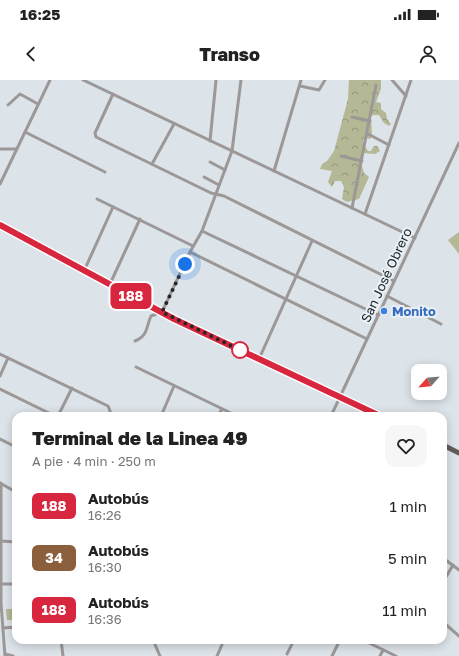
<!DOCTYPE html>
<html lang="es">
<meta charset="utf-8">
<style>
:root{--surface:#fff;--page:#f6f6f6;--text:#222;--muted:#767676}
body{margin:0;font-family:"Golos Text",sans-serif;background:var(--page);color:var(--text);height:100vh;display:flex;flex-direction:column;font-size:15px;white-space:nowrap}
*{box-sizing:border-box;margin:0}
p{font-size:13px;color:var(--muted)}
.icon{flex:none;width:22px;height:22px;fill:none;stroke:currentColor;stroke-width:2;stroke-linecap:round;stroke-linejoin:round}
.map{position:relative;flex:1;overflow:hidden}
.panel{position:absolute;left:12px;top:332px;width:435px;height:232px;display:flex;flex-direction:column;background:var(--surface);border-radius:12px;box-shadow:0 2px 10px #0003}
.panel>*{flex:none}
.badge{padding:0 8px;border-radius:6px;font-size:14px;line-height:26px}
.needle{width:26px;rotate:243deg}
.tools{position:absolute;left:411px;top:284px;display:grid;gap:8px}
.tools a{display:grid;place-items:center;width:36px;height:36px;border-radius:8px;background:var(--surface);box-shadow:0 2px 10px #0003;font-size:20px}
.you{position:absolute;width:20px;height:20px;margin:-10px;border:3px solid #fff;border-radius:50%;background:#1a73e8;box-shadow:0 0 0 6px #1a73e833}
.map>.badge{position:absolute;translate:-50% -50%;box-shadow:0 0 0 2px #fff}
.round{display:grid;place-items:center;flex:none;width:42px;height:42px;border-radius:12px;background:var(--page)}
.summary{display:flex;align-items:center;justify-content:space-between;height:68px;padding:0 20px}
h1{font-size:19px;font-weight:800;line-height:30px}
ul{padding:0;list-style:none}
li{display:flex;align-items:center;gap:12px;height:52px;padding:0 20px}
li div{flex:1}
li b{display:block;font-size:15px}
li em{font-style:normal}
li .badge{min-width:44px;font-weight:700;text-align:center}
.status{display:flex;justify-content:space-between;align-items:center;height:28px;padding:0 20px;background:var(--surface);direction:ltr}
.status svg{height:11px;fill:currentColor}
header{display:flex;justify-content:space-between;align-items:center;height:52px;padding:0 20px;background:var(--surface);font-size:18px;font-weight:800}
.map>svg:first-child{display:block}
.forest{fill:url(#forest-crowns)}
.pitch{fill:#b5b895}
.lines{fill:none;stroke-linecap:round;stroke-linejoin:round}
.street{stroke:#9c9897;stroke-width:3}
.primary{stroke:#625c5a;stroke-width:5}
.line-casing{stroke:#fff;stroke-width:9}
.line{stroke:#d7263d;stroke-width:6}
.walk{stroke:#25282a;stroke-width:4;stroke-dasharray:0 7.2}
.shop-dot{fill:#3f7fe0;stroke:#e9f0f6;stroke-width:1.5}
.stop-dot{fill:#fff;stroke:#d7263d;stroke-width:2}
.labels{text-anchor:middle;stroke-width:4;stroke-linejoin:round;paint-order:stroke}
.street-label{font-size:13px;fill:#25282a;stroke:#e9f0f6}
.shop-label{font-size:13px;font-weight:bold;fill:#366cbe;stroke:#e9f0f6;text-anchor:start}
</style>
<div class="status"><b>16:25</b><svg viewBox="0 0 49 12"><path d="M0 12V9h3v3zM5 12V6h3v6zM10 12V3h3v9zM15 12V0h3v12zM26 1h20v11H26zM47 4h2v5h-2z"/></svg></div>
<header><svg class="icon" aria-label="back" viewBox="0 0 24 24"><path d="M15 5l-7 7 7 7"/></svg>Transo<svg class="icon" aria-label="person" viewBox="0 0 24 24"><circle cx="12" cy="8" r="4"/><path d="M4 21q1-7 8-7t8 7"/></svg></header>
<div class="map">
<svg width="459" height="576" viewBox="0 0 459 576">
<defs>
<pattern id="forest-crowns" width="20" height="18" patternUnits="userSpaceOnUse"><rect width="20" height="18" fill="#b5b895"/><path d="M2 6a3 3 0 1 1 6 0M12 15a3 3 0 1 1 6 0" fill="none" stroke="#93967a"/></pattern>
</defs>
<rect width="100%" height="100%" fill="#dce3e9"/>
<path class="forest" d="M 349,0 L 381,0 L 381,9 L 376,22 L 381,23 L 381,29 L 386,33 L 387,39 L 391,44 L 389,46 L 384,43 L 379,35 L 373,35 L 371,37 L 372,56 L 370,59 L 364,57 L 363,63 L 368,71 L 371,71 L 374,66 L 377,66 L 380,71 L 375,74 L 363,73 L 361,83 L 364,93 L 369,97 L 359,119 L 347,122 L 342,119 L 344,107 L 341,101 L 335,101 L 332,107 L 328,102 L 332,91 L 320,89 L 322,84 L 327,81 L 334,71 L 348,19 Z"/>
<g class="pitch">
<path d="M 459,152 L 459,174 L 448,160 Z"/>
<path d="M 6,529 L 16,529 L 16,540 L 7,540 Z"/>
</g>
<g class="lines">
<g class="street">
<path d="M 83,0 L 415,158"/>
<path d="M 392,0 L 406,16"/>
<path d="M 300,6 L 319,10 L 325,0"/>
<path d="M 113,14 L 95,53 L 96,57 L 211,113 L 224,116 L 394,201"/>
<path d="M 8,25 L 20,14 L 38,24"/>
<path d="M 352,37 L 370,41"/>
<path d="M 25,52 L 105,92"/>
<path d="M 368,54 L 389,65"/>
<path d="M 210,61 L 216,0"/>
<path d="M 0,69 L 16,69"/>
<path d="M 341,76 L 362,81"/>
<path d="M 210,82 L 225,90"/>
<path d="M 152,84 L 174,44"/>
<path d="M 274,91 L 301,0"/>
<path d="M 204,97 L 219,105"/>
<path d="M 0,104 L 50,0"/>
<path d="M 97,119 L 193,166"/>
<path d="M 352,128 L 376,5"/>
<path d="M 365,134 L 411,0"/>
<path d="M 202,151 L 378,235"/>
<path d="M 190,172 L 367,259"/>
<path d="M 84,191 L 113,127"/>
<path d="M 110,204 L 140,139"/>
<path d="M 387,216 L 441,244"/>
<path d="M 135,261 C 148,256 146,247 151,236 L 162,232 L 190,172 L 202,151 L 232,71 L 241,0"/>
<path d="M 0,274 L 108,326 L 112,336"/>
<path d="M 259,279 L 312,161"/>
<path d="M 136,287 L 237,336"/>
<path d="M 0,296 L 8,278"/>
<path d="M 0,309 L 55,336"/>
<path d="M 58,336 L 72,308"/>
<path d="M 161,336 L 174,306"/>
<path d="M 218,336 L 222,329"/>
<path d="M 331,336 L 459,63"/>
<path d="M 0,359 L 16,367"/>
<path d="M 0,403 L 16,412"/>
<path d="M 1,403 L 1,523 L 5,576"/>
<path d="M 1,461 L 16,462"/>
<path d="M 443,478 L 459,490"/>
<path d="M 443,502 L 453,485"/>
<path d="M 1,504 L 16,504"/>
<path d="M 443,542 L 459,556"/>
<path d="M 3,548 L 16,547"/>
<path d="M 61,560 L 63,576"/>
<path d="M 153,560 L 160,576"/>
<path d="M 363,560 L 396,576"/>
<path d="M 5,574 L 13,576"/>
<path d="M 287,574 L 294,560"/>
<path d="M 217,576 L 224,560"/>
<path d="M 332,576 L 340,560"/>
<path d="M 380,576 L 383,570"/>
</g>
<g class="primary">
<path d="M 0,145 L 174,239 L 380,336"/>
<path d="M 443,365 L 459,373"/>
</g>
</g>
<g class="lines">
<defs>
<path id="line" d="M 0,145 L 174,239 L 380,336"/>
</defs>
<use href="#line" class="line-casing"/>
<use href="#line" class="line"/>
<path class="walk" d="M 185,184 L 162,232 L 240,270"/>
</g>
<circle class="shop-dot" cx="384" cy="231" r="4"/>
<circle class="stop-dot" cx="240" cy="270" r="8"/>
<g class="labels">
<g class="street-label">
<text transform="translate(386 195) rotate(-65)" y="5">San José Obrero</text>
</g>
<g class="shop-label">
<text x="392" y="236">Monito</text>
</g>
</g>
</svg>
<div class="tools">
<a><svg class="needle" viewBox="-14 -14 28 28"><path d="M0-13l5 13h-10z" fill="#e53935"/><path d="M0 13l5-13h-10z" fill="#767676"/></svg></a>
</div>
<div class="you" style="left:185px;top:184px"></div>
<b class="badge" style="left:131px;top:216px;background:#d7263d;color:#fff">188</b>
<section class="panel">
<div class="summary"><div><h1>Terminal de la Linea 49</h1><p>A pie · 4 min · 250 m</p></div><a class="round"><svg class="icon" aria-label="heart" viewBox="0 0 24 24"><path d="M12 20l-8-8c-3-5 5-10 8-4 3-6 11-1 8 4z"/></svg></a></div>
<ul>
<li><span class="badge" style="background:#d7263d;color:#fff">188</span><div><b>Autobús</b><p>16:26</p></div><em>1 min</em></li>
<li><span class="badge" style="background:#8b5e3c;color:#fff">34</span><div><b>Autobús</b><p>16:30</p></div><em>5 min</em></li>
<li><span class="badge" style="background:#d7263d;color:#fff">188</span><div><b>Autobús</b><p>16:36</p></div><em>11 min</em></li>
</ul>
</section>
</div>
